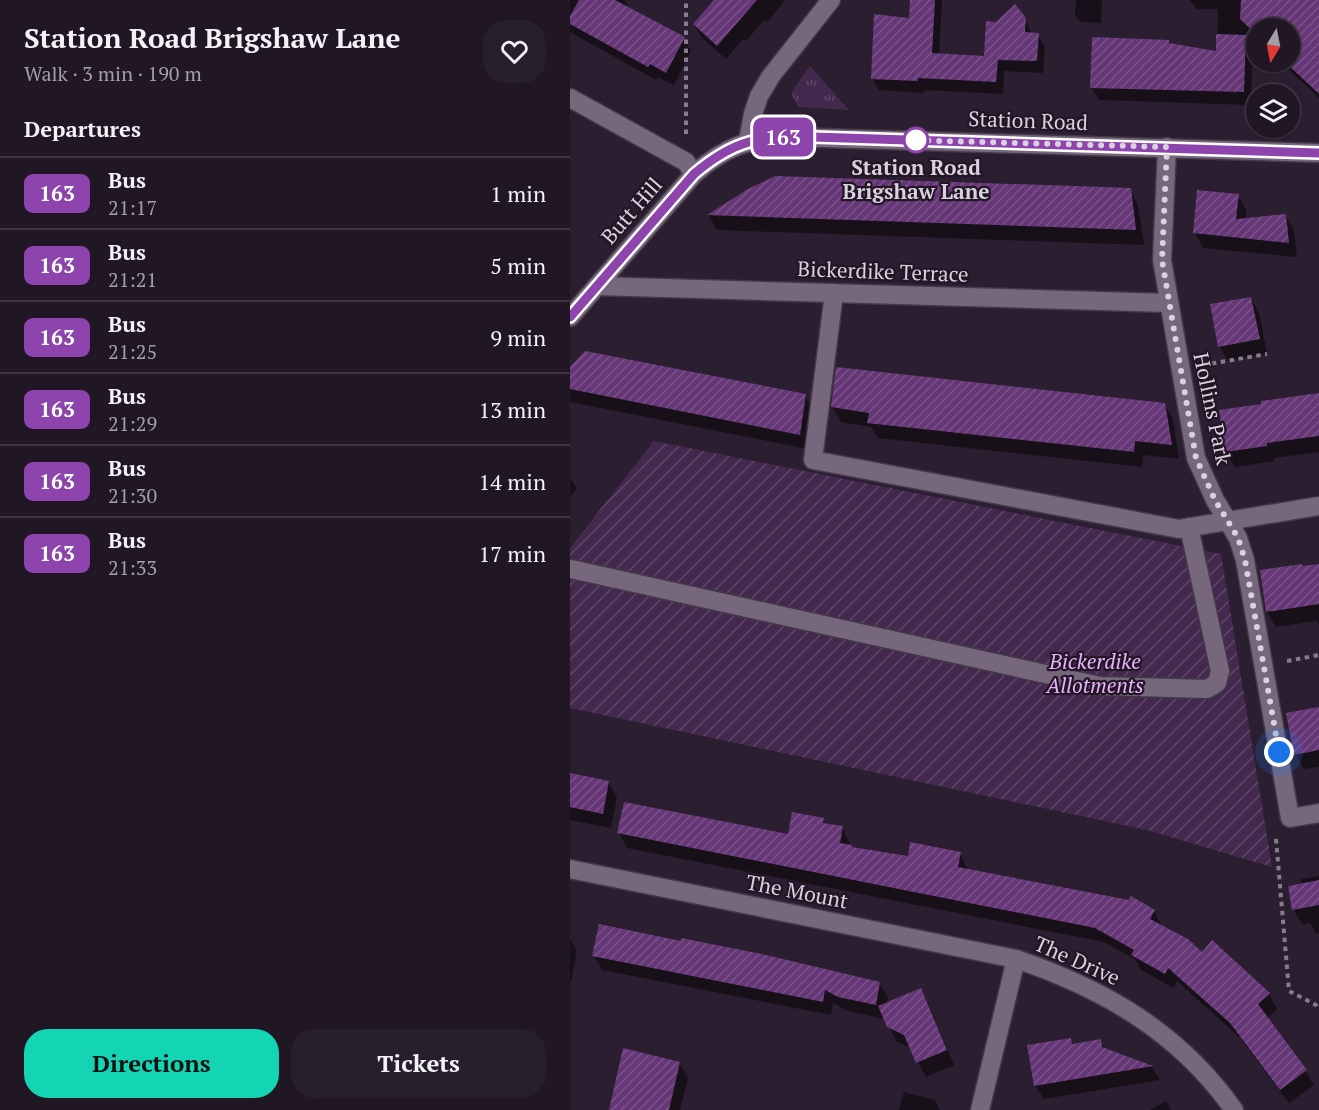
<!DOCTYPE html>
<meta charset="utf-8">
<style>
:root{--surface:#201624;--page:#281f2c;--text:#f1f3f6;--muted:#a29fa6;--line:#3d3541;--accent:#14d5b3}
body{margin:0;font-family:"PT Serif",serif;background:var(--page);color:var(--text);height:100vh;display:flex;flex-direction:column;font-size:22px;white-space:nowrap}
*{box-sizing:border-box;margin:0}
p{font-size:20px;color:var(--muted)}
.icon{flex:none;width:33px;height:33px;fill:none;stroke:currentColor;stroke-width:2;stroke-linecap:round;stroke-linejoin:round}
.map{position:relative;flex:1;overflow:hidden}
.side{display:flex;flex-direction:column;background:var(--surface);width:570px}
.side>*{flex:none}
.badge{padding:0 12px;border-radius:9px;font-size:21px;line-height:39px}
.needle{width:39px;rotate:190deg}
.controls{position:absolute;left:676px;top:18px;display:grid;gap:12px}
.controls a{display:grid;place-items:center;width:54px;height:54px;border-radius:50%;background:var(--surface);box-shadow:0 2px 4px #0004,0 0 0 2px var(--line);font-size:30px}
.you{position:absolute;width:30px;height:30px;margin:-15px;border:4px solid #fff;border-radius:50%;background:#1a73e8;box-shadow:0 0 0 9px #1a73e833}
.map>.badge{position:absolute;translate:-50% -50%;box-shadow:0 0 0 3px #fff}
h2{padding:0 24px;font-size:22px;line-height:54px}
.round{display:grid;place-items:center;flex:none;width:63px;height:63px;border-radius:24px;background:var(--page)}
.overview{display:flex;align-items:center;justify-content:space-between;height:102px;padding:0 24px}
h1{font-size:28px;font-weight:600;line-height:45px}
.button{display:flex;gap:12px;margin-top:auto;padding:12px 24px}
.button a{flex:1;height:69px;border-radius:24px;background:var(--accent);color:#111;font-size:24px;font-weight:600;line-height:69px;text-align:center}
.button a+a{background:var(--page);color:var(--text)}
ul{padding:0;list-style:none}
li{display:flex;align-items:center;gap:18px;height:72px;padding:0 24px;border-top:2px solid var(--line)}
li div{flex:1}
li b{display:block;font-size:22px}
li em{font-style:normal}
li .badge{min-width:66px;font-weight:700;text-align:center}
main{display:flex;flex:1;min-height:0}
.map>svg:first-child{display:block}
.grass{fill:url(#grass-tufts)}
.garden{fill:url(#garden-furrows)}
.shadow{fill:#0007}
.building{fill:url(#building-hatch)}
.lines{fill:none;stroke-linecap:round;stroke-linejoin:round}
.minor-casing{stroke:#433847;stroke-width:21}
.path{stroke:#867c8b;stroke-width:4;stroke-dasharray:4.5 4.5;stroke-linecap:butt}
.minor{stroke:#77677d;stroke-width:18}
.line-casing{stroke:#fff;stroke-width:14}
.line{stroke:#8e44ad;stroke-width:9}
.walk{stroke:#d9d1dd;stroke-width:6;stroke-dasharray:0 10.8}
.stop-dot{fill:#fff;stroke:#8e44ad;stroke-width:3}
.labels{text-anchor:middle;stroke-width:4.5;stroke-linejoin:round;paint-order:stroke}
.street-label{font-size:21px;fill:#d9d1dd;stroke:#221526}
.stop-label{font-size:21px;font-weight:bold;fill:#d9d1dd;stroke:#221526}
.park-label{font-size:21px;font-style:italic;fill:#e8b3fc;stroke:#221526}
</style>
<main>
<section class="side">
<div class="overview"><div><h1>Station Road Brigshaw Lane</h1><p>Walk · 3 min · 190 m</p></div><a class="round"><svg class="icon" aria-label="heart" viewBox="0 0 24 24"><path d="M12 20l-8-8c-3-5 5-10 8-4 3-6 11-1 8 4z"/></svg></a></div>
<h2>Departures</h2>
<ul>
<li><span class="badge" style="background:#8e44ad;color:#fff">163</span><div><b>Bus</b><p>21:17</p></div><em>1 min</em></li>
<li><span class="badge" style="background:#8e44ad;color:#fff">163</span><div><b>Bus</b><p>21:21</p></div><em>5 min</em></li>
<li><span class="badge" style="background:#8e44ad;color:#fff">163</span><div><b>Bus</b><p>21:25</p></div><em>9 min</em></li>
<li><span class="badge" style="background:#8e44ad;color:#fff">163</span><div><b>Bus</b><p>21:29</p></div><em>13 min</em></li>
<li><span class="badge" style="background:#8e44ad;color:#fff">163</span><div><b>Bus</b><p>21:30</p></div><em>14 min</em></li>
<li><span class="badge" style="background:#8e44ad;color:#fff">163</span><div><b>Bus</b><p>21:33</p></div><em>17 min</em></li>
</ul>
<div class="button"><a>Directions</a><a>Tickets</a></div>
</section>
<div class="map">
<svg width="749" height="1110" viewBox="0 0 749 1110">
<defs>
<pattern id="grass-tufts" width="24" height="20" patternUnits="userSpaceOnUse" patternTransform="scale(1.5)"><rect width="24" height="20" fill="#44294e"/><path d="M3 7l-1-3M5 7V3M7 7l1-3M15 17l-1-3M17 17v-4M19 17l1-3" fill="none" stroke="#5e4767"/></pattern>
<pattern id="garden-furrows" width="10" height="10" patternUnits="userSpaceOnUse" patternTransform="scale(1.5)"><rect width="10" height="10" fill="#44294e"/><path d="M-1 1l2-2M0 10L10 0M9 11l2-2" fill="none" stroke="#5e4767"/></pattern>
<pattern id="building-hatch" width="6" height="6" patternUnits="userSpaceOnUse" patternTransform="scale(1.5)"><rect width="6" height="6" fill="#663776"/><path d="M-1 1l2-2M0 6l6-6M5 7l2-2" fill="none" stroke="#7b5389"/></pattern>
</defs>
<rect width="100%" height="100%" fill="#2b1e30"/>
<path class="grass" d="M 240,66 L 279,110 L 228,107 L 221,93 Z"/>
<path class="garden" d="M 84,441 L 651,554 L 702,867 L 577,830 L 0,708 L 0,548 Z"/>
<g class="shadow">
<path d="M 0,0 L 55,0 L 60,10 L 114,38 L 121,51 L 104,85 L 88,77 L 86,80 L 0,32 Z"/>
<path d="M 146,0 L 213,0 L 214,2 L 197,22 L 194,20 L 176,41 L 173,39 L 156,59 L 133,39 L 124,25 Z"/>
<path d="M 342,0 L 372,0 L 369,55 L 415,57 L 427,24 L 455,19 L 462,34 L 468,35 L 475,47 L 473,73 L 434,71 L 433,94 L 354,90 L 354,93 L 309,90 L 302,78 L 340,20 Z"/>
<path d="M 506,0 L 532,0 L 531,23 L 510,22 L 505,15 Z"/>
<path d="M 619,0 L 749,0 L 749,98 L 711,62 L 720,62 L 720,28 L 687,28 L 687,39 L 683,35 L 681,105 L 529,100 L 521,87 L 598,41 L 600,45 L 647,53 L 648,9 L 627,9 Z"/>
<path d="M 179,190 L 560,190 L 568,205 L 574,245 L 147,230 L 139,216 Z"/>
<path d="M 668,195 L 676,210 L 676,219 L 716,216 L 724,231 L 727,257 L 633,248 L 625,233 Z"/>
<path d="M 681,298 L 689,313 L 697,353 L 658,361 L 649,346 Z"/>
<path d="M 0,370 L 235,396 L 244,411 L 238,449 L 0,402 Z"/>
<path d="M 749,395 L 749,452 L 704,458 L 705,461 L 665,467 L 656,452 L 650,411 L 693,405 L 693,402 Z"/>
<path d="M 594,404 L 603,419 L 609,459 L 573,455 L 572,467 L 308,438 L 301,427 L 271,422 L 262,407 Z"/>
<path d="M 0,477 L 7,489 L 0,496 Z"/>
<path d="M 749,565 L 749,624 L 746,621 L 706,627 L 697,612 L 692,571 Z"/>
<path d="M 749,709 L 749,767 L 734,769 L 726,754 L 718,715 Z"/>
<path d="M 0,774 L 38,782 L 47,797 L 41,828 L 0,820 Z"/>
<path d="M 253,820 L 256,825 L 272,827 L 282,848 L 339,858 L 390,854 L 398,870 L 584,911 L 592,927 L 632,954 L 699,994 L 707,1009 L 697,1019 L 735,1070 L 744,1085 L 719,1103 L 670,1038 L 607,981 L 604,988 L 571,970 L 565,959 L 534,942 L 57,848 L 49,833 L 219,836 Z"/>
<path d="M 749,876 L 749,933 L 746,934 L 740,923 L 732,924 L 724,910 L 732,885 L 731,879 Z"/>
<path d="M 0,939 L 7,951 L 1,982 L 0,982 Z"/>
<path d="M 24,956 L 309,983 L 318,997 L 317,1004 L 350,990 L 359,1005 L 384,1065 L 356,1077 L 341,1048 L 327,1042 L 315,1019 L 278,1011 L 263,1003 L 261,1015 L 32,970 Z"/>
<path d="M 500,1039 L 504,1045 L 530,1041 L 535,1050 L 582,1067 L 590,1080 L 474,1099 L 465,1086 Z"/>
<path d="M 109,1063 L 118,1078 L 110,1110 L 41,1110 Z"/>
<path d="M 334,1092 L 365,1100 L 370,1110 L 329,1110 Z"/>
<path d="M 596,1101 L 601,1110 L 580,1110 Z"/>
</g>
<g class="building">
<path d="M 9,0 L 45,0 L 115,37 L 96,73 L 80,64 L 78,67 L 0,24 L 0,16 Z"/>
<path d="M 144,0 L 187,0 L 147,46 L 123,24 Z"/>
<path d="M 340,0 L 365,0 L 362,53 L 414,56 L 416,21 L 426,22 L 445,4 L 456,18 L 455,32 L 469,33 L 467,61 L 428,60 L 426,82 L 348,78 L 348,81 L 301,79 L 304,14 L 339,18 Z"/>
<path d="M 671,0 L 749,0 L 749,94 L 715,62 L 720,62 L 720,28 L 687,28 L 687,35 L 670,19 Z"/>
<path d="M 646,34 L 676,35 L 674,92 L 520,88 L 522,37 L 599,40 L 599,43 L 646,51 Z"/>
<path d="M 205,176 L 561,188 L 566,230 L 137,215 L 178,189 Z"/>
<path d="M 627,190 L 669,194 L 666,219 L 716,214 L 719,243 L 623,233 Z"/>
<path d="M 681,297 L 690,339 L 648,347 L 640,304 Z"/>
<path d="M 15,351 L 236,394 L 230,435 L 0,389 L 0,367 Z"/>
<path d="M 266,367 L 595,403 L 602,445 L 565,441 L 564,452 L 297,423 L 299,413 L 261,407 Z"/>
<path d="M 749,393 L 749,436 L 697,443 L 697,446 L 655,452 L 649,410 L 691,404 L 691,401 Z"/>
<path d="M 732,564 L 732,566 L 749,564 L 749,604 L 696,612 L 690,570 Z"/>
<path d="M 749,707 L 749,750 L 724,755 L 716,713 Z"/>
<path d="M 0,773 L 39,781 L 33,814 L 0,807 Z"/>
<path d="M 54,802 L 218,834 L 222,812 L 254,818 L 253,823 L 273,826 L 270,843 L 282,845 L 282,847 L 338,856 L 340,842 L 391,852 L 388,867 L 559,900 L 561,896 L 585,910 L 580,919 L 618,939 L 632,952 L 642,940 L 700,993 L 688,1004 L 737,1070 L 710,1090 L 660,1023 L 598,968 L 595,974 L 561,955 L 564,950 L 525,928 L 47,833 Z"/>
<path d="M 749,880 L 749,905 L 722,910 L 718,886 Z"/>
<path d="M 29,924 L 111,941 L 111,938 L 196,955 L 310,982 L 306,1005 L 268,997 L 255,990 L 253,1002 L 22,956 Z"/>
<path d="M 351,988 L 377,1050 L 346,1063 L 334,1035 L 317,1027 L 308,1006 Z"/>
<path d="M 501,1038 L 502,1044 L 531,1039 L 532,1047 L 583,1066 L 464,1086 L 457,1045 Z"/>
<path d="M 53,1048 L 110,1062 L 99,1110 L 39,1110 Z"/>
</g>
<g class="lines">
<defs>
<g id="minor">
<path d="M 0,98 L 116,162 L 124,174"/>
<path d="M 178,141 L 183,114 L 189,96 L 201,76 L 261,0"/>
<path d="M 597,147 L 592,260 L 626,458 L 645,500 L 668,538 L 675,560 L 720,818 L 749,813"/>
<path d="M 27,286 L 598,303"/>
<path d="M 264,293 L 243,460 L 609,529 L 749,506"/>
<path d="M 0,317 L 124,174 C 155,147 178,138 220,137 L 749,153"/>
<path d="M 1,569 L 530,686 L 637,689 L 647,683 L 650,671 L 619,527"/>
<path d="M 0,869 L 446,959"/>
<path d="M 410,1110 L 446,959 C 534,989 609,1032 664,1110"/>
</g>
</defs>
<use href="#minor" class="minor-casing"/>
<g class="path">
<path d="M 116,134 L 116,0"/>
<path d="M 633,365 L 697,354"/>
<path d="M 717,661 L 749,655"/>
<path d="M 706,839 L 719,991 L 746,1005 L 749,1010"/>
</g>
<use href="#minor" class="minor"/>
</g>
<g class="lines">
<defs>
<path id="line" d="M 0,317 L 124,174 C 165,139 190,136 243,137 L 749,153"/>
</defs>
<use href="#line" class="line-casing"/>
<use href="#line" class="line"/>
<path class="walk" d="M 346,140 L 336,140 L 597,147 L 592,260 L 626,458 L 645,500 L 668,538 L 675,560 L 709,752"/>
</g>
<circle class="stop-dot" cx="346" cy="140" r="12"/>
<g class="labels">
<g class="street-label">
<text transform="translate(458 121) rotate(2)" y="7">Station Road</text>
<text transform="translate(62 211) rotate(-49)" y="7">Butt Hill</text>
<text transform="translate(313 272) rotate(2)" y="7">Bickerdike Terrace</text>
<text transform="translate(642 409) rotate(78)" y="7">Hollins Park</text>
<text transform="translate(227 892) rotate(11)" y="7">The Mount</text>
<text transform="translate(507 961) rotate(24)" y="7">The Drive</text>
</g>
<g class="stop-label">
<text x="346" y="175">Station Road<tspan x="346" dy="24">Brigshaw Lane</tspan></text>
</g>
<g class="park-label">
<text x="525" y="669">Bickerdike<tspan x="525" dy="24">Allotments</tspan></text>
</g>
</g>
</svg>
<div class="controls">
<a><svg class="needle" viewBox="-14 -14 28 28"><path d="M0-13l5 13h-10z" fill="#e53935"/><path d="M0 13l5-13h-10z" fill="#a29fa6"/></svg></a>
<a><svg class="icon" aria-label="layers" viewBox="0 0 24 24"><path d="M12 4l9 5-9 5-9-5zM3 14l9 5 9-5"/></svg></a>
</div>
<div class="you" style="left:709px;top:752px"></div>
<b class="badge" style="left:213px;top:137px;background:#8e44ad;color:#fff">163</b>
</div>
</main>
